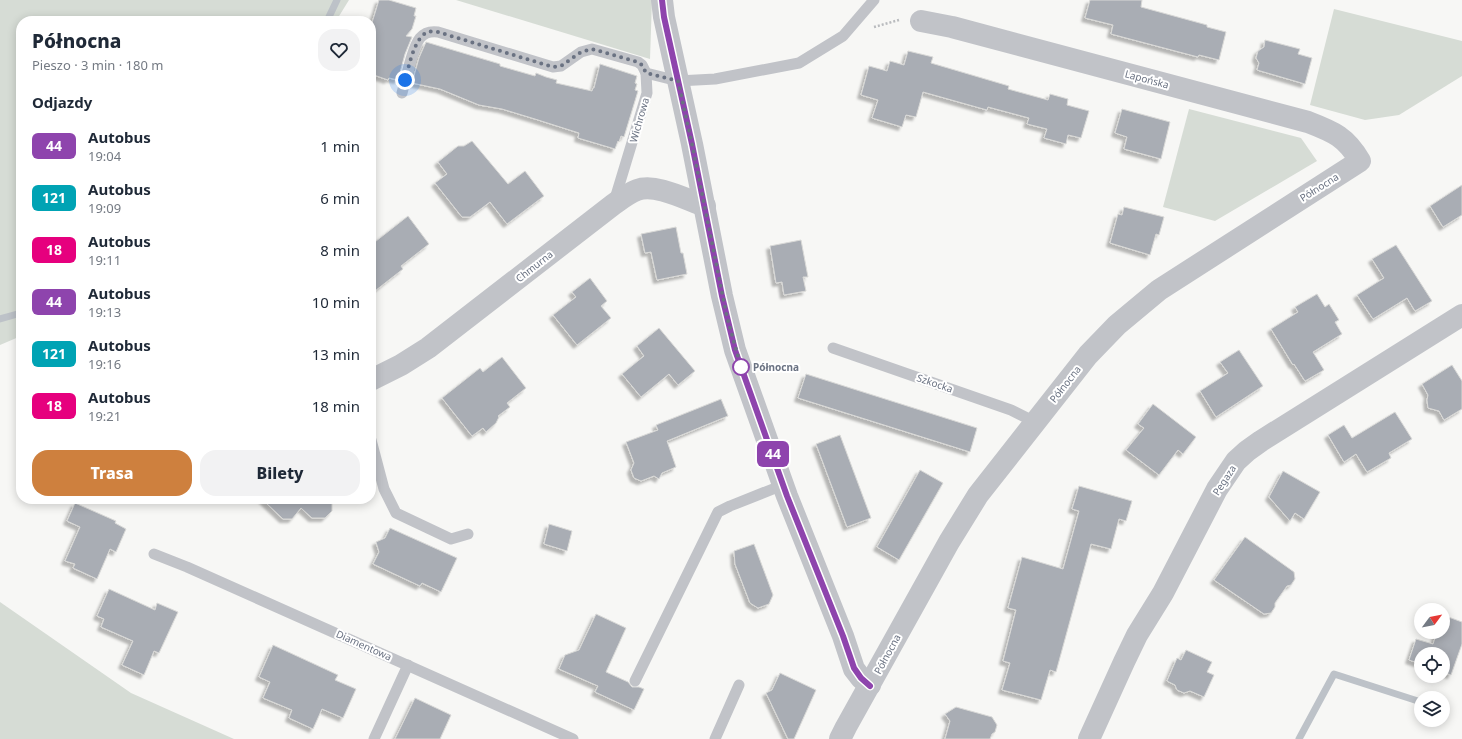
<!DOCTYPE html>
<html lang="pl">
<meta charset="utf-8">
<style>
:root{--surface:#fff;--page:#f2f2f3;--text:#1f2937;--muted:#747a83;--accent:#ce803e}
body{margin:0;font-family:"Noto Sans",sans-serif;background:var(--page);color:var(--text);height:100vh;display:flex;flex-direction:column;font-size:15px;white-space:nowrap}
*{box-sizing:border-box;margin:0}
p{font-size:13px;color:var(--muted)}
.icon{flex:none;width:22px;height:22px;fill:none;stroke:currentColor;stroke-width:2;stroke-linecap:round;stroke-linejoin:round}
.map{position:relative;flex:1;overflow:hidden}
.drawer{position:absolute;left:16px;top:16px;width:360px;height:488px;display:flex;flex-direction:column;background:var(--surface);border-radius:16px;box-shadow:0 2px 10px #0003}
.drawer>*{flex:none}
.badge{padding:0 8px;border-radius:6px;font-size:14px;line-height:26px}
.needle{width:26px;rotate:58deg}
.tools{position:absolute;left:1414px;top:603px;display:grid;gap:8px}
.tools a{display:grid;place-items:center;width:36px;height:36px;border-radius:50%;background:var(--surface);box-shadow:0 2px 10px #0003;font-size:20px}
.you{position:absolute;width:20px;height:20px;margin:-10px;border:3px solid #fff;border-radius:50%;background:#1a73e8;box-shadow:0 0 0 6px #1a73e833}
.map>.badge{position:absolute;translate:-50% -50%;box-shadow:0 0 0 2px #fff}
h2{padding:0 16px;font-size:15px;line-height:36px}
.round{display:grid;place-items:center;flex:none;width:42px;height:42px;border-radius:16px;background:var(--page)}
.head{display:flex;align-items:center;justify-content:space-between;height:68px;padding:0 16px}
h1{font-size:19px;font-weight:800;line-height:30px}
.cta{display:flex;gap:8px;margin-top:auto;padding:8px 16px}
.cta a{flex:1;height:46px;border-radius:16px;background:var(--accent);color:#fff;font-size:16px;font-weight:800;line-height:46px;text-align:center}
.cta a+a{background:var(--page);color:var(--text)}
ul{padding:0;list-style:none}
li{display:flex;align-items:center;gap:12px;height:52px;padding:0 16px}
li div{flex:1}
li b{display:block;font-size:15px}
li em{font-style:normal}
li .badge{min-width:44px;font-weight:700;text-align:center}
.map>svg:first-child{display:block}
.green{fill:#d6dcd5}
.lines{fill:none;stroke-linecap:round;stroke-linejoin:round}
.stream{stroke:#bdc2c8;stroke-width:7}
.building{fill:#a9adb4;stroke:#d9d9d7;filter:url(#shadow)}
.path{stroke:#b9bbbe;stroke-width:2.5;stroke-dasharray:2 2;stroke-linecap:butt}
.service{stroke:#c1c3c8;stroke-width:11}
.minor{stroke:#c1c3c8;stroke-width:22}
.line-casing{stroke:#fff;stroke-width:9}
.line{stroke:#8e44ad;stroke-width:6}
.walk{stroke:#6a7282;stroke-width:4;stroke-dasharray:0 7.2}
.stop-dot{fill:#fff;stroke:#8e44ad;stroke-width:2}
.labels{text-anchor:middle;stroke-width:4;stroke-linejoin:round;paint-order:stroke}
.street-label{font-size:10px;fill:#6a7282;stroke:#fff}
.stop-label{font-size:10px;font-weight:bold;fill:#6a7282;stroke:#fff;text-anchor:start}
</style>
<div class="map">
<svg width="1462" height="739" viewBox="0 0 1462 739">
<defs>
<filter id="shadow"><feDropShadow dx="-3.5" dy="3.5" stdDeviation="1" flood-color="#0004"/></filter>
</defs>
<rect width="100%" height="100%" fill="#f7f7f5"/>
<g class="green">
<path d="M 0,0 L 349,0 L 336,21 L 21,21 L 21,336 L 0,345 Z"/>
<path d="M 456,0 L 652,0 L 650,59 Z"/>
<path d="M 1334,9 L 1462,41 L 1462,76 L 1399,115 L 1365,120 L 1310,105 Z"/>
<path d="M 1189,109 L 1301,138 L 1317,161 L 1215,221 L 1163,207 Z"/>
<path d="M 0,602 L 131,693 L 234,739 L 0,739 Z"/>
</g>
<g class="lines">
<g class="stream">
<path d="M 327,21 L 337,0"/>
<path d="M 0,319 L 21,313"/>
<path d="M 1299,739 L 1334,674 L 1421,702"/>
</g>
</g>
<g class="building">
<path d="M 379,0 L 389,0 L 416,8 L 414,16 L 416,16 L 412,29 L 406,36 L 412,37 L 405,54 L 398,80 L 389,78 L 388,80 L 371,74 L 371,26 Z"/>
<path d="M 1090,0 L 1142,0 L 1141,7 L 1207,25 L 1207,27 L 1226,32 L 1219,60 L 1199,55 L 1198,57 L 1111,34 L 1113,25 L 1085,18 Z"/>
<path d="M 1265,40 L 1300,49 L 1298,54 L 1312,58 L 1305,84 L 1257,70 L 1259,63 L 1256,58 L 1258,51 L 1264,47 Z"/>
<path d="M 426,42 L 500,64 L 500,66 L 535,76 L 536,73 L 546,77 L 557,80 L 556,83 L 592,91 L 593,88 L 594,88 L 600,64 L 637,76 L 635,83 L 637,84 L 635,90 L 638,91 L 624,137 L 621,136 L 619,142 L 618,141 L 615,149 L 578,138 L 579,133 L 535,119 L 502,109 L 479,105 L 440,89 L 412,83 L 419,58 Z"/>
<path d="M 908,51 L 933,57 L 931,63 L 1009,86 L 1008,89 L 1048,100 L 1050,94 L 1068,99 L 1067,105 L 1089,111 L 1081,138 L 1068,135 L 1066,144 L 1044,138 L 1047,129 L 1027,124 L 1029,118 L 988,107 L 987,110 L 923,92 L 916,117 L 906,115 L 902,127 L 872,118 L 878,100 L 861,95 L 869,66 L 887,71 L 890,61 L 904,65 Z"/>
<path d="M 1122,109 L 1170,122 L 1161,159 L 1124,149 L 1127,137 L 1115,133 Z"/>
<path d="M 472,141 L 508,184 L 525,171 L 544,196 L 507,224 L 490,202 L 470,217 L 462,217 L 435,183 L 447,174 L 438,162 L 458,146 L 464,146 Z"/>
<path d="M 1462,185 L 1462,215 L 1443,227 L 1430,206 Z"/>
<path d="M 1124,207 L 1164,217 L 1159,235 L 1156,234 L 1150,255 L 1110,243 L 1118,214 L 1122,215 Z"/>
<path d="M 408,216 L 429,244 L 401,266 L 403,269 L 371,294 L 371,245 Z"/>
<path d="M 676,227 L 681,253 L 683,253 L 687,274 L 657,280 L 651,252 L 645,253 L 641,234 Z"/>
<path d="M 801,240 L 808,277 L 803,277 L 806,291 L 784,295 L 782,282 L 776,283 L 770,246 Z"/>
<path d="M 1396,245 L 1432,301 L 1415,311 L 1407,298 L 1373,319 L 1357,295 L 1384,278 L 1372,259 Z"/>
<path d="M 590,278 L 607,301 L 601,306 L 611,318 L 577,345 L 553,315 L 576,297 L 572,292 Z"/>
<path d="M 1317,294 L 1325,307 L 1329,304 L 1339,320 L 1335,322 L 1342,334 L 1313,352 L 1324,370 L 1305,381 L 1294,364 L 1293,365 L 1271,329 L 1298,312 L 1295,307 Z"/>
<path d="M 659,328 L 695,371 L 678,385 L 669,374 L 641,397 L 622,374 L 644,356 L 637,346 Z"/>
<path d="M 1239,350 L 1263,386 L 1216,417 L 1200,391 L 1228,373 L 1220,362 Z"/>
<path d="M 502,357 L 526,388 L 507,403 L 510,407 L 498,416 L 499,417 L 496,423 L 486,432 L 483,428 L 472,436 L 442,398 L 480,368 L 483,372 Z"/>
<path d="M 1452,365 L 1462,381 L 1462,409 L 1444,420 L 1439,411 L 1428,408 L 1427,400 L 1428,395 L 1422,384 Z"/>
<path d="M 806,374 L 977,428 L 970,452 L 798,398 Z"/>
<path d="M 721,399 L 728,416 L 667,441 L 676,467 L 662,473 L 659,479 L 654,476 L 641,481 L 634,478 L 631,470 L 634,463 L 626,442 L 658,430 L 656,425 Z"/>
<path d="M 1153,404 L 1196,437 L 1183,454 L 1178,450 L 1159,475 L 1126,450 L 1144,428 L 1138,424 Z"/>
<path d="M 1395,412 L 1412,439 L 1389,453 L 1391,458 L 1367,472 L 1356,454 L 1344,462 L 1328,435 L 1344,425 L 1352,438 Z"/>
<path d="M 840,435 L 871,518 L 847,527 L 816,444 Z"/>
<path d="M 920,470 L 943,483 L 899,560 L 877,547 Z"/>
<path d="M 1283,471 L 1320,492 L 1304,519 L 1295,513 L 1290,521 L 1269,497 Z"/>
<path d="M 1079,486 L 1132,501 L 1126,521 L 1119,519 L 1111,549 L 1091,544 L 1056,672 L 1050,670 L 1041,700 L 1002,690 L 1010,663 L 1003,661 L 1016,610 L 1008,608 L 1022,557 L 1063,569 L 1079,511 L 1072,509 Z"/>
<path d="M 262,499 L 332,499 L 332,511 L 325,518 L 312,518 L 301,508 L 292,519 L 283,519 Z"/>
<path d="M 75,503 L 116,521 L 115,523 L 126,529 L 116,552 L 110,549 L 97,579 L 73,568 L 75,564 L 65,561 L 80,527 L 67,521 Z"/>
<path d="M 549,524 L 572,531 L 567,551 L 544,544 Z"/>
<path d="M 390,528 L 457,558 L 441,592 L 422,583 L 420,586 L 373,564 L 379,552 L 376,542 L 385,538 Z"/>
<path d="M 1245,537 L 1294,572 L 1295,579 L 1291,585 L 1287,586 L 1275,603 L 1275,607 L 1271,613 L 1264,614 L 1214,580 Z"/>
<path d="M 754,544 L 773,595 L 769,604 L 758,608 L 750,603 L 735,564 L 734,551 Z"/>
<path d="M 109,589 L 155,610 L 157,603 L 178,612 L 159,653 L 154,651 L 144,675 L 122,665 L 133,641 L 101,627 L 104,619 L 97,616 Z"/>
<path d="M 596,614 L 626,628 L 606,672 L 628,682 L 632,687 L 639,687 L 644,689 L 634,710 L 595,692 L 598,686 L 559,669 L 565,655 L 579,650 Z"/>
<path d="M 1443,615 L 1462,622 L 1462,644 L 1451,675 L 1443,672 L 1443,654 L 1421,654 L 1421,664 L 1409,660 L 1416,639 L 1433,644 L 1437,632 L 1443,632 Z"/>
<path d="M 273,645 L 338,675 L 335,680 L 356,689 L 343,718 L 322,709 L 313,729 L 289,718 L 292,710 L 263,698 L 270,682 L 259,677 Z"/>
<path d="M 1186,650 L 1212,662 L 1207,672 L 1214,675 L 1204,697 L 1190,691 L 1184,693 L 1177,690 L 1175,685 L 1167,681 L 1177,658 L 1181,660 Z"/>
<path d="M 780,673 L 816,690 L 794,739 L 788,739 L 766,693 L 772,690 Z"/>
<path d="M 415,698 L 451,715 L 440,739 L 395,739 Z"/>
<path d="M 956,707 L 992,717 L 997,725 L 995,732 L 992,734 L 990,739 L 945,739 L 950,721 L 945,714 Z"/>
</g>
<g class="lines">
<path class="path" d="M 874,27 L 899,20"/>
<g class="service">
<path d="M 646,73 L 678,81 L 715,79 L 799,63 L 843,36 L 874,0"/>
<path d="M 402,93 C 406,79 412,48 420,38 C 425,32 431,31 438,32 L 553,67 L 561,66 L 581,52 L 592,49 L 638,62 L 642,65 L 646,73 L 647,93 L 614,202"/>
<path d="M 833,348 L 1011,410 L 1035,422"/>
<path d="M 371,440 L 384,489 L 396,513 L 451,539 L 468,534"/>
<path d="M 154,554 L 187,567 L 573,739"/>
<path d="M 635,681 L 718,512 L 730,506 L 783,485"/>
<path d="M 374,739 L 408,665"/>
<path d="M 715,739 L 739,685"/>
</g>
<g class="minor">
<path d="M 662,0 L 664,17 L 692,144 L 722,296 L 735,350 L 787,496 L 843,636 L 854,669 L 861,678 L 870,685"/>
<path d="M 371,380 L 401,365 L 428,348 L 614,204 C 621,199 629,193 637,190 C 656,183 687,200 705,206"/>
<path d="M 840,739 L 846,727 L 949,542 L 978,495 L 1088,355 L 1117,325 L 1159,290 L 1360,161 C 1346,137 1334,132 1308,122 L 952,27 L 921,21"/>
<path d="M 1089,739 L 1124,662 L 1137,635 L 1163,593 L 1217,489 L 1236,461 L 1247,451 L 1261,441 L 1462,315"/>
</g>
</g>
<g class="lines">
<defs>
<path id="line" d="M 662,0 L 664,17 L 692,144 L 722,296 L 735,350 L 787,496 L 843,636 L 854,668 L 861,678 L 870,686"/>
</defs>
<use href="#line" class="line-casing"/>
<use href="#line" class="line"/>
<path class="walk" d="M 405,80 C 409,67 414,37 428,32 C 431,31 435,31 438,32 L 553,67 L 561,66 L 581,52 L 592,49 L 638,62 L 642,65 L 646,73 L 678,81 L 692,144 L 727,317 L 741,367"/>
</g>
<circle class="stop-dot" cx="741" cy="367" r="8"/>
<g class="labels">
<g class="street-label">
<text transform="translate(1147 79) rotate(15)" y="4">Lapońska</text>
<text transform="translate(639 120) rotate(-74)" y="4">Wichrowa</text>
<text transform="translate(1319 187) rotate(-32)" y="4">Północna</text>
<text transform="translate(534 266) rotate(-38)" y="4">Chmurna</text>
<text transform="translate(935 383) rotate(19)" y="4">Szkocka</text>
<text transform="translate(1065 384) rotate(-52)" y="4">Północna</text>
<text transform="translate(1224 480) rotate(-57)" y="4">Pegaza</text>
<text transform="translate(364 645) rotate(24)" y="4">Diamentowa</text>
<text transform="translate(887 654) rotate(-61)" y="4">Północna</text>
</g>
<g class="stop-label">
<text x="753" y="371">Północna</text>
</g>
</g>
</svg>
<div class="tools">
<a><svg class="needle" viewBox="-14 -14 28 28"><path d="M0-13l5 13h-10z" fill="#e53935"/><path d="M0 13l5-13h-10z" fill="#747a83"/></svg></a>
<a><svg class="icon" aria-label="locate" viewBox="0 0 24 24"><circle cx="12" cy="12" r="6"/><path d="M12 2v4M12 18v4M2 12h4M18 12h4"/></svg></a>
<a><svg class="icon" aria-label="layers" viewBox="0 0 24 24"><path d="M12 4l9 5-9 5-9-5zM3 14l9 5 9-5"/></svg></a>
</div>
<div class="you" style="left:405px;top:80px"></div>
<b class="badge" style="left:773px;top:454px;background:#8e44ad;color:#fff">44</b>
<section class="drawer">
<div class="head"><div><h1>Północna</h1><p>Pieszo · 3 min · 180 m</p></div><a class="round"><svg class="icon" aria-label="heart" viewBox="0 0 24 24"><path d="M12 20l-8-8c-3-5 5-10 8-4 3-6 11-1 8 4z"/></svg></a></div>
<h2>Odjazdy</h2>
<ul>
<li><span class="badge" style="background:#8e44ad;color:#fff">44</span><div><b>Autobus</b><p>19:04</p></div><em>1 min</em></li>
<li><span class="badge" style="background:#00a3b4;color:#fff">121</span><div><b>Autobus</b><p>19:09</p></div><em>6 min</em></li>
<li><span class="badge" style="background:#e6007e;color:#fff">18</span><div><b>Autobus</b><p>19:11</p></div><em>8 min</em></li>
<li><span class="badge" style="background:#8e44ad;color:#fff">44</span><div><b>Autobus</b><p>19:13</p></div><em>10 min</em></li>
<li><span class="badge" style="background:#00a3b4;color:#fff">121</span><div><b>Autobus</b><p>19:16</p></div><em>13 min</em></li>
<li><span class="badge" style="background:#e6007e;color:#fff">18</span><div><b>Autobus</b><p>19:21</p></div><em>18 min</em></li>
</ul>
<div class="cta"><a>Trasa</a><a>Bilety</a></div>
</section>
</div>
